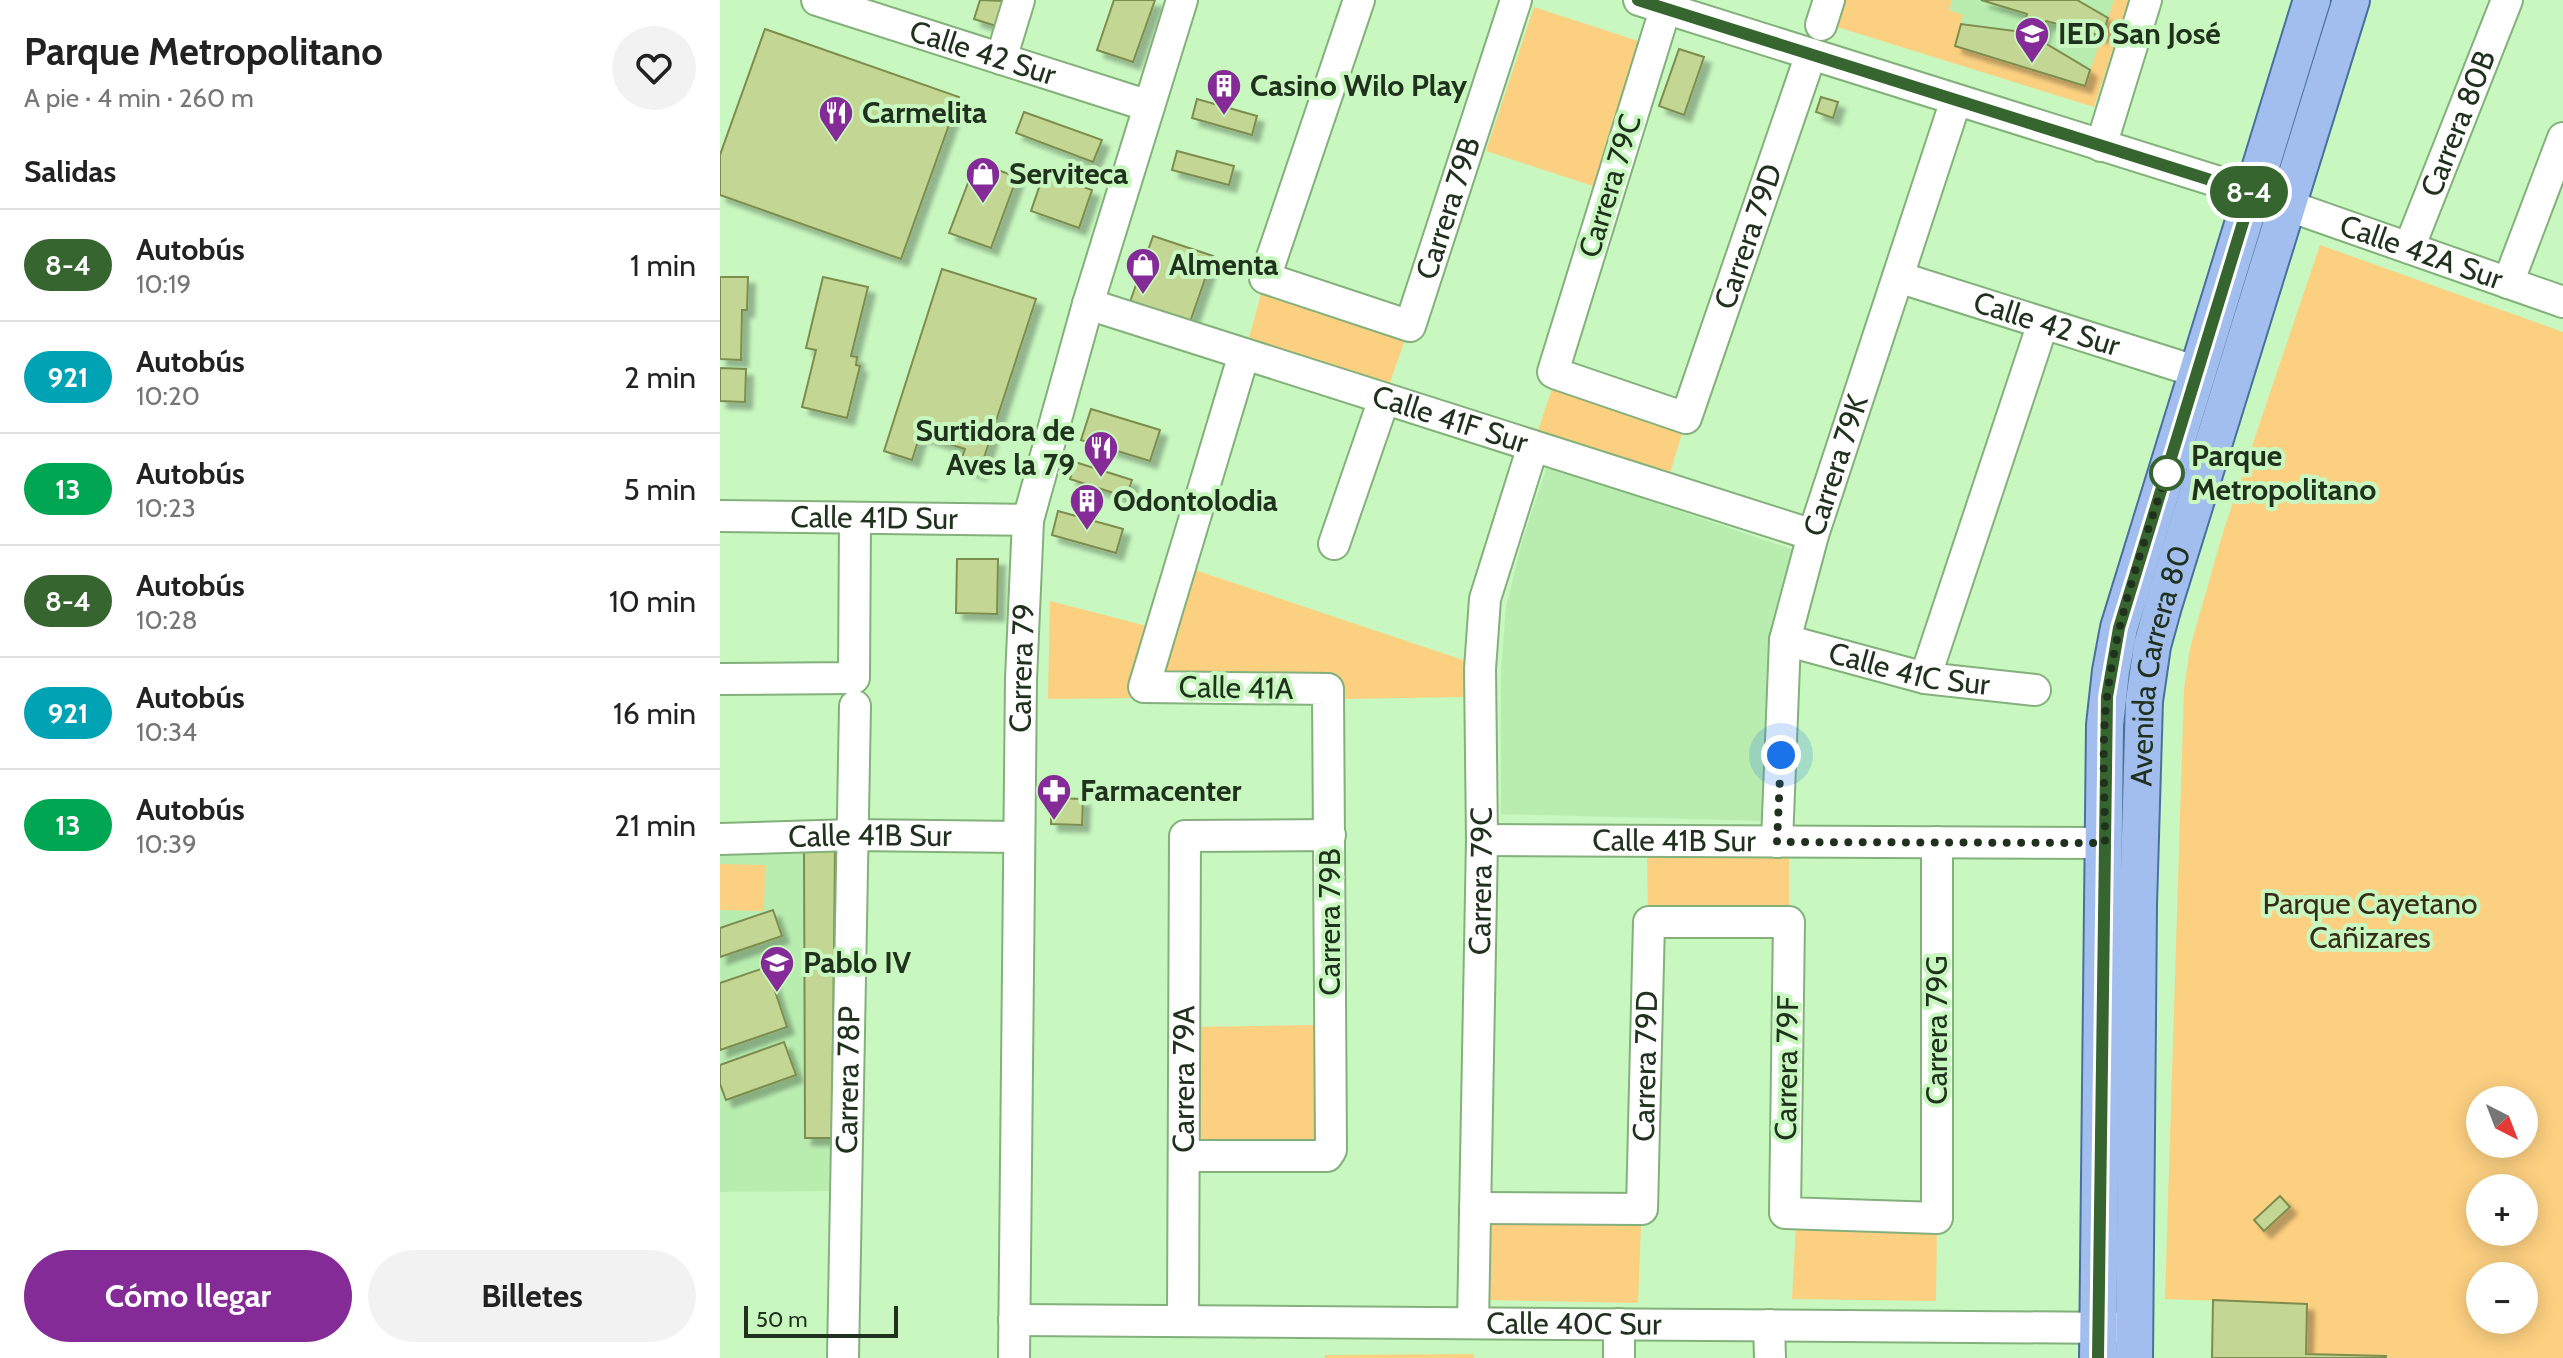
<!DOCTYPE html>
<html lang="es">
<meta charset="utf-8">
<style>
:root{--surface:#fff;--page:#f2f2f2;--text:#222;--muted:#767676;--line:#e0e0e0;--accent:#852b97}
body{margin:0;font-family:Cabin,sans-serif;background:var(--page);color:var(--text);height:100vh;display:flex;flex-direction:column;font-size:30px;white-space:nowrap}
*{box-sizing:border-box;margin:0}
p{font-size:26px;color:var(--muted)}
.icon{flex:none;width:44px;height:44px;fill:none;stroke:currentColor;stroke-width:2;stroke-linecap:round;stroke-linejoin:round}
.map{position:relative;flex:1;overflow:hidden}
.side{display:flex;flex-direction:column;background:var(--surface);width:720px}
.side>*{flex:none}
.badge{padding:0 16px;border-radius:26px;font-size:28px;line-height:52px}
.needle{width:52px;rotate:138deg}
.controls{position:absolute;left:1746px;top:1086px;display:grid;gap:16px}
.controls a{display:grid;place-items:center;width:72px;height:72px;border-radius:50%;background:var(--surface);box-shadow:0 4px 20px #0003;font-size:40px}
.scale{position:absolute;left:24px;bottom:20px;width:154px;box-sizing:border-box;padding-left:8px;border:4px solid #20321d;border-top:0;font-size:22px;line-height:28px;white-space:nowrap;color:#20321d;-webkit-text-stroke:6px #c8f7c0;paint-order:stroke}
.you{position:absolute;width:40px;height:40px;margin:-20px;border:6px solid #fff;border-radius:50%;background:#1a73e8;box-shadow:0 0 0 12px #1a73e833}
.map>.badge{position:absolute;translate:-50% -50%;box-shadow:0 0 0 4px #fff}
h2{padding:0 24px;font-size:30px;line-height:72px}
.round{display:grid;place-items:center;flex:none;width:84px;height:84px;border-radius:42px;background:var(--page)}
.head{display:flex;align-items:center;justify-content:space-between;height:136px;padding:0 24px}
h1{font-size:38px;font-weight:800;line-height:60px}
.primary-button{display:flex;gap:16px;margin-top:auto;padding:16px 24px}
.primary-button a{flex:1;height:92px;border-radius:48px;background:var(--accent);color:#fff;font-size:32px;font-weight:800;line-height:92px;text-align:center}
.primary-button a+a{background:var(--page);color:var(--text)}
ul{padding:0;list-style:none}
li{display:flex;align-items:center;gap:24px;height:112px;padding:0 24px;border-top:2px solid var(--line)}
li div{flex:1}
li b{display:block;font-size:30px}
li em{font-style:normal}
li .badge{min-width:88px;font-weight:700;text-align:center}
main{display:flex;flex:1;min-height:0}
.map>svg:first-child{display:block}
.built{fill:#b9edb0}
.green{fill:#fcd081;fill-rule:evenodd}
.building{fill:#c4d694;stroke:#7d8d4e;stroke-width:2;filter:url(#shadow)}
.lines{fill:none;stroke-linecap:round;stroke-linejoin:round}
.minor-casing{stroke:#83b07b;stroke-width:34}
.major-casing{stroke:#4c709d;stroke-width:40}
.minor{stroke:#fff;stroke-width:30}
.major{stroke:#a2beee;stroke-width:36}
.line-casing{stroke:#fff;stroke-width:18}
.line{stroke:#36652f;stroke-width:12}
.walk{stroke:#20321d;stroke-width:8;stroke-dasharray:0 14.4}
.stop-dot{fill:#fff;stroke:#36652f;stroke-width:4}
.labels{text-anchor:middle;stroke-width:8;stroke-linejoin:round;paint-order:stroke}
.poi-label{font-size:30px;font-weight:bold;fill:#20321d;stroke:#c8f7c0;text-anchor:start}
.street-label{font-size:30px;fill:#20321d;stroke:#c8f7c0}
.stop-label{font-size:30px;font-weight:bold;fill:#20321d;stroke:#c8f7c0;text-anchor:start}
.park-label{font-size:30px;fill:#382c18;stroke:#c8f7c0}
</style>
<main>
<section class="side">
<div class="head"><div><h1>Parque Metropolitano</h1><p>A pie · 4 min · 260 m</p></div><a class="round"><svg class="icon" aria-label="heart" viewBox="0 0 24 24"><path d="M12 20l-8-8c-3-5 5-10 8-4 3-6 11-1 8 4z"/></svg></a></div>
<h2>Salidas</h2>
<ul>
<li><span class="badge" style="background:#36652f;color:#fff">8-4</span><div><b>Autobús</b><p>10:19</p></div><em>1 min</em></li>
<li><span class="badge" style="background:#00a3b4;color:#fff">921</span><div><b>Autobús</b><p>10:20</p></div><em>2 min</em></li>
<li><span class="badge" style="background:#00a651;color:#fff">13</span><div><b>Autobús</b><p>10:23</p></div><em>5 min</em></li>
<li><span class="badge" style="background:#36652f;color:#fff">8-4</span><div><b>Autobús</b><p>10:28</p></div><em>10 min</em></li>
<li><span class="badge" style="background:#00a3b4;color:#fff">921</span><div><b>Autobús</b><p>10:34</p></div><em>16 min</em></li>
<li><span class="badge" style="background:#00a651;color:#fff">13</span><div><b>Autobús</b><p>10:39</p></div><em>21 min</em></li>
</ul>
<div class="primary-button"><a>Cómo llegar</a><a>Billetes</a></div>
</section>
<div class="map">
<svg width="1843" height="1358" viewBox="0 0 1843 1358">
<defs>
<filter id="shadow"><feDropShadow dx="7" dy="7" stdDeviation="2" flood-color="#0004"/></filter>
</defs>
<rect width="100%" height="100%" fill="#c8f7c0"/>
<g class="built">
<path d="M 1122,0 L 1409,0 L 1374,107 Z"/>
<path d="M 827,466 L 1074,550 L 1052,633 L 1042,821 L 781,814 L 781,671 L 786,606 L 802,542 Z"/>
<path d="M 0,850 L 115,850 L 112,1191 L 0,1192 Z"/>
</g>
<g class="green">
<path d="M 1122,0 L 1232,0 L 1229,10 L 1243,15 L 1235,46 L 1365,86 L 1394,0 L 1409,0 L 1374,107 L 1114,26 Z"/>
<path d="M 814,7 L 927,44 L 879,188 L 766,151 Z"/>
<path d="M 1600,245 L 1843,332 L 1843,1358 L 1666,1358 L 1666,1356 L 1586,1354 L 1587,1304 L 1445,1299 L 1464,689 L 1470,648 L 1504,529 ZM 1760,1100 L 1804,1100 L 1804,1144 L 1760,1144 ZM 1760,1188 L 1804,1188 L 1804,1232 L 1760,1232 ZM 1760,1276 L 1804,1276 L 1804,1320 L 1760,1320 Z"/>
<path d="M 543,287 L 687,334 L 667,391 L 527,345 Z"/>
<path d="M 834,383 L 964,426 L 949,477 L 817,433 Z"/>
<path d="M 469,568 L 749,662 L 747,697 L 620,699 L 416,680 L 413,698 L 328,699 L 330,601 L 450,632 Z"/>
<path d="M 927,854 L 1069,855 L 1069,912 L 928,911 Z"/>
<path d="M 0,864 L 45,865 L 44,911 L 0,910 Z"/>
<path d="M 596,1025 L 597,1149 L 478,1151 L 476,1027 Z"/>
<path d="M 767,1222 L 921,1224 L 918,1303 L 765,1300 Z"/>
<path d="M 1076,1226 L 1217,1228 L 1216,1301 L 1072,1299 Z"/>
<path d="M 754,1354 L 754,1358 L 605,1358 L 605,1355 Z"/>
</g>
<g class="building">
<path d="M 260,0 L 285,1 L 276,26 L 254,19 Z"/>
<path d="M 394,0 L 435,0 L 413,62 L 377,50 Z"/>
<path d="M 1261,0 L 1357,0 L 1388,18 L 1382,36 L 1326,21 L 1320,40 L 1370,70 L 1365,86 L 1235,46 L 1241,24 L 1302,32 L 1307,14 Z"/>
<path d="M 45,29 L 239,97 L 181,259 L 0,195 L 0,155 Z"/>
<path d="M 959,49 L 984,57 L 964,115 L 939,106 Z"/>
<path d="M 1101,97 L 1118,102 L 1113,118 L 1096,112 Z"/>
<path d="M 477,99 L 537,116 L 532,135 L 472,118 Z"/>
<path d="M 304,112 L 382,140 L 373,162 L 296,133 Z"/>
<path d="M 457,151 L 514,166 L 509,185 L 452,170 Z"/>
<path d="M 256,162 L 297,177 L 271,248 L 229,233 Z"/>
<path d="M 324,173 L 372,190 L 359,228 L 311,211 Z"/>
<path d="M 433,236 L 493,256 L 470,322 L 410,302 Z"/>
<path d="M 222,269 L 316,299 L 259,473 L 239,466 L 245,449 L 200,435 L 192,460 L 164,451 Z"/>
<path d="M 0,277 L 28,277 L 27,310 L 22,310 L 21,360 L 0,359 Z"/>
<path d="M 103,277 L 148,287 L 131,356 L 137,357 L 136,365 L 140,366 L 127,418 L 82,407 L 96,350 L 86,348 Z"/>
<path d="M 0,368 L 26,369 L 25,402 L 0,401 Z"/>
<path d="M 371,409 L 440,430 L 430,461 L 361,440 Z"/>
<path d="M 355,462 L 412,480 L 406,497 L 350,479 Z"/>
<path d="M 338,511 L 403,529 L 396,553 L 332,535 Z"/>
<path d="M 237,559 L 278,559 L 277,614 L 236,613 Z"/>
<path d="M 331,798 L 363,799 L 362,825 L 331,824 Z"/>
<path d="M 84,850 L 115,850 L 112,1138 L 85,1138 Z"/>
<path d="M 53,910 L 62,936 L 0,957 L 0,928 Z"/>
<path d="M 47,967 L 67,1027 L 0,1050 L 0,983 Z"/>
<path d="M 64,1042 L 76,1075 L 6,1100 L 0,1084 L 0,1065 Z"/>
<path d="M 1560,1196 L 1570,1207 L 1544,1231 L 1534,1220 Z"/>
<path d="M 1493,1300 L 1587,1304 L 1586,1354 L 1666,1356 L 1666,1358 L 1492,1358 Z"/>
</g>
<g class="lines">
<defs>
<g id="minor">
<path id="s1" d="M 97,0 L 429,106"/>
<path id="s2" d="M 639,0 L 545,278 L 690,326 L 796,0"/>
<path id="s3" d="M 919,0 L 1512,186 L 1843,302"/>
<path id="s4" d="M 948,0 L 833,372 L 837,374 L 966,418 L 1091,54"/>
<path d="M 1101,25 L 1109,0"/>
<path d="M 281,59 L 299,0"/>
<path d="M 1381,146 L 1426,0"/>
<path id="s5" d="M 1689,248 L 1787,0"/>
<path id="s6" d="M 1178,277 L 1478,372"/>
<path d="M 1788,283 L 1843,138"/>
<path id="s7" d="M 368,304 L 1093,535"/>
<path id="s8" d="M 0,516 L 308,520"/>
<path d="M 614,544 L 664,399"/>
<path id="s9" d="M 1065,640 L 1205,678 L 1315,690"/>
<path d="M 1205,678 L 1323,323"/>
<path d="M 0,679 L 134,678 L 135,519"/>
<path id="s10" d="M 0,839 L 133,835 L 299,837"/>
<path id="s11" d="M 762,840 L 1385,843"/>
<path id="s12" d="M 1057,842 L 1065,640 L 1093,535 L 1236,100"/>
<path d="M 464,1156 L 607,1156 L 611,1150 L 608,689 L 424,687 L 524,354"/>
<path id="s13" d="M 755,1208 L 922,1209 L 929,922 L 1069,922 L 1065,1213 L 1217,1218 L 1217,842"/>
<path id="s14" d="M 294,1320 L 1400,1328"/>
<path id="s15" d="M 463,1321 L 465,836 L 610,835"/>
<path id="s16" d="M 753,1323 L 762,840 L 760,669 L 765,599 L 813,446"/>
<path d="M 899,1324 L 899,1358"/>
<path d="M 1049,1325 L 1050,1358"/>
<path id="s17" d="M 123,1358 L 135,706"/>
<path id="s18" d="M 294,1358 L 301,679 L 308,520 L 368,304 L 462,0"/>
</g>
<g id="major">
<path d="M 1378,1358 L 1385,725 L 1391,671 L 1399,628 L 1592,0"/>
<path id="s19" d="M 1414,1358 L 1418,905 L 1424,701 L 1432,646 L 1443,606 L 1631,0"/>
</g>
</defs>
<use href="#minor" class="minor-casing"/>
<use href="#major" class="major-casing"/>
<use href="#minor" class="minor"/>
<use href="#major" class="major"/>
</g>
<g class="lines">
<defs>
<path id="line" d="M 918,0 L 1532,193 L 1399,628 L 1387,697 L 1378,1358"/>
</defs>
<use href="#line" class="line-casing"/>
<use href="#line" class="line"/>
<path class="walk" d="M 1061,755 L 1057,842 L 1385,843 C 1385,795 1381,745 1387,697 C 1396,621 1423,545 1447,473"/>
</g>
<defs>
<symbol id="school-pin" viewBox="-11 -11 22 30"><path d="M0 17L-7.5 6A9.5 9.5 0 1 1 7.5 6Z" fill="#852b97" stroke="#c8f7c0"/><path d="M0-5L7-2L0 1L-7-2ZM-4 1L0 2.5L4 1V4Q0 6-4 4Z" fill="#fff"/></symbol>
<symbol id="building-pin" viewBox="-11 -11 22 30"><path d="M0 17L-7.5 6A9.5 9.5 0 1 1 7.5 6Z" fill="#852b97" stroke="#c8f7c0"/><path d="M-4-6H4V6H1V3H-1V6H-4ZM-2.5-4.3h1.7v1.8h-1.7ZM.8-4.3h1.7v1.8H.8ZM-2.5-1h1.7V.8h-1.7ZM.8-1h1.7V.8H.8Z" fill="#fff"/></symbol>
<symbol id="restaurant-pin" viewBox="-11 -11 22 30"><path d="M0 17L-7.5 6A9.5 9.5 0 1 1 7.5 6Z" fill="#852b97" stroke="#c8f7c0"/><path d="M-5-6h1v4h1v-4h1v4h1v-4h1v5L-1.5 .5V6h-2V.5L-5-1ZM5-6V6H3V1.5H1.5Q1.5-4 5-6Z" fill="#fff"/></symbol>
<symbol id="shop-pin" viewBox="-11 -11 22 30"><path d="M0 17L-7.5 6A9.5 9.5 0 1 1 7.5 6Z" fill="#852b97" stroke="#c8f7c0"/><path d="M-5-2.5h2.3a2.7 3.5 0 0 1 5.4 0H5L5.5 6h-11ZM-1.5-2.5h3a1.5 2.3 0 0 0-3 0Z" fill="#fff"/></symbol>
<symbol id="pharmacy-pin" viewBox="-11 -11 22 30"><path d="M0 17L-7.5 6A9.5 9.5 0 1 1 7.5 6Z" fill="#852b97" stroke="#c8f7c0"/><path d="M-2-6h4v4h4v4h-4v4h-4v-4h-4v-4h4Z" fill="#fff"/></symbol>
</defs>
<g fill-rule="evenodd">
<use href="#school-pin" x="1292" y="14" width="40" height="54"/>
<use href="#building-pin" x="484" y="66" width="40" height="54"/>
<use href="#restaurant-pin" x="96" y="93" width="40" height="54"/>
<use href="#shop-pin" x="243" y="154" width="40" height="54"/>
<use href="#shop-pin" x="403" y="245" width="40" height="54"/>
<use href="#restaurant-pin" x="361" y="428" width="40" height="54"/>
<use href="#building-pin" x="347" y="481" width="40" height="54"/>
<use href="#pharmacy-pin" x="314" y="771" width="40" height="54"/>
<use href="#school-pin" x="37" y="943" width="40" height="54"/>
</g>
<circle class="stop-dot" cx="1447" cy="473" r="16"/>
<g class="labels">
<g class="poi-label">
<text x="1338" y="44">IED San José</text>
<text x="530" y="96">Casino Wilo Play</text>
<text x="142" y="123">Carmelita</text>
<text x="289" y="184">Serviteca</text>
<text x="449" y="275">Almenta</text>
<text x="355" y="441" text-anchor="end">Surtidora de<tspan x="355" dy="34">Aves la 79</tspan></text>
<text x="393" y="511">Odontolodia</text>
<text x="360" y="801">Farmacenter</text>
<text x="83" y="973">Pablo IV</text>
</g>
<g class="street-label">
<text dy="10" stroke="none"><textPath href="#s1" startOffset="174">Calle 42 Sur</textPath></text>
<text dy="10" stroke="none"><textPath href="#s5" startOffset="134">Carrera 80B</textPath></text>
<text transform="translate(890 186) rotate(-73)" y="10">Carrera 79C</text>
<text dy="10" stroke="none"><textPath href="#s2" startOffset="570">Carrera 79B</textPath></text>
<text dy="10" stroke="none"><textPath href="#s4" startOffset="722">Carrera 79D</textPath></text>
<text dy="10" stroke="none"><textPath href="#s3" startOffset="822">Calle 42A Sur</textPath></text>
<text dy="10" stroke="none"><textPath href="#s6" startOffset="156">Calle 42 Sur</textPath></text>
<text dy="10" stroke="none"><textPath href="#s7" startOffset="380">Calle 41F Sur</textPath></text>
<text dy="10" stroke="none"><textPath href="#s12" startOffset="384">Carrera 79K</textPath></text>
<text dy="10" stroke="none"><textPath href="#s8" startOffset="154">Calle 41D Sur</textPath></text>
<text dy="10" stroke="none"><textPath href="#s19" startOffset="694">Avenida Carrera 80</textPath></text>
<text dy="10" stroke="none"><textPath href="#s18" startOffset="690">Carrera 79</textPath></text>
<text dy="10" stroke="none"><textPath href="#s9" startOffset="128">Calle 41C Sur</textPath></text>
<text transform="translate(516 688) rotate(1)" y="10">Calle 41A</text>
<text dy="10" stroke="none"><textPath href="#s10" startOffset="150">Calle 41B Sur</textPath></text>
<text dy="10" stroke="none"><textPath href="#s11" startOffset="192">Calle 41B Sur</textPath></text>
<text dy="10" stroke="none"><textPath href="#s16" startOffset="442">Carrera 79C</textPath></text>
<text transform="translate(610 922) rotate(-90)" y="10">Carrera 79B</text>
<text transform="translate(1217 1030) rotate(-90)" y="10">Carrera 79G</text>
<text dy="10" stroke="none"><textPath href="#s13" startOffset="310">Carrera 79D</textPath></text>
<text transform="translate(1067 1068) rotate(-89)" y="10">Carrera 79F</text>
<text dy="10" stroke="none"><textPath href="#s15" startOffset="242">Carrera 79A</textPath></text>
<text dy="10" stroke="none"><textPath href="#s17" startOffset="278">Carrera 78P</textPath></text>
<text dy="10" stroke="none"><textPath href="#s14" startOffset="560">Calle 40C Sur</textPath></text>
</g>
<g class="stop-label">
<text x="1471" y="466">Parque<tspan x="1471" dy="34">Metropolitano</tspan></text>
</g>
<g class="park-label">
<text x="1650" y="914">Parque Cayetano<tspan x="1650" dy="34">Cañizares</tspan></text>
</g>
</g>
</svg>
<div class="controls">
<a><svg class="needle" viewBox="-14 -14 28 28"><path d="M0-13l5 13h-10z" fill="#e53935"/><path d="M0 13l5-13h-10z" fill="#767676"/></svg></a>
<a>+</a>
<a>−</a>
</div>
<div class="scale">50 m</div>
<div class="you" style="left:1061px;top:755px"></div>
<b class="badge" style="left:1529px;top:192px;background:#36652f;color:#fff">8-4</b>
</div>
</main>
